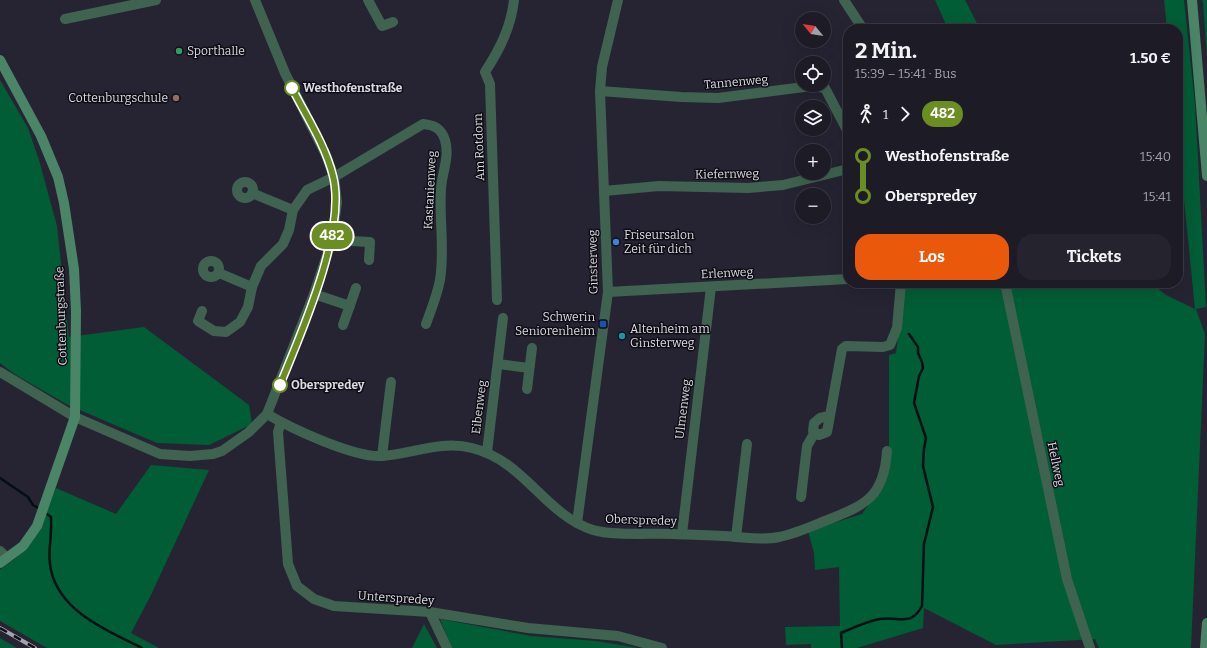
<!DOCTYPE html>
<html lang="de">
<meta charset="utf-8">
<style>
:root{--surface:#1c1b26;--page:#25242e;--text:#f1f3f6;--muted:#a0a1a7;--line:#3a3943;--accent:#ea580c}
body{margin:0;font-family:Bitter,serif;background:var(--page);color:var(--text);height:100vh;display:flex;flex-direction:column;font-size:15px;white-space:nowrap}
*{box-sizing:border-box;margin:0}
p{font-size:13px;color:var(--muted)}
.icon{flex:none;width:22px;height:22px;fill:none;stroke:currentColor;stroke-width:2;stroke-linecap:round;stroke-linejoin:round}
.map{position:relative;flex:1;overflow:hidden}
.side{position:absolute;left:843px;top:24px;width:340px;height:264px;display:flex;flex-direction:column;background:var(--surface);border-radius:16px;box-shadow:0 4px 16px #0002,0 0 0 1px var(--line)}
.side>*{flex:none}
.badge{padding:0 8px;border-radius:13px;font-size:14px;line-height:26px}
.needle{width:26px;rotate:300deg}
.buttons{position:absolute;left:795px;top:12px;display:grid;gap:8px}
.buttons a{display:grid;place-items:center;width:36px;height:36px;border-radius:50%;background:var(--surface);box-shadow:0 4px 16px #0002,0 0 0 1px var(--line);font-size:20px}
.map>.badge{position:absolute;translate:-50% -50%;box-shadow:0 0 0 2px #fff}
.legs{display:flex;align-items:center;gap:6px;height:44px;padding:0 12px;font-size:13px}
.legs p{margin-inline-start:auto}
.summary{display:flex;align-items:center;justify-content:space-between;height:68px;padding:0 12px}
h1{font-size:22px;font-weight:700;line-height:30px}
.button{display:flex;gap:8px;margin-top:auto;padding:8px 12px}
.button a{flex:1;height:46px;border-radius:16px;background:var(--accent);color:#fff;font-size:16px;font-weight:700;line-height:46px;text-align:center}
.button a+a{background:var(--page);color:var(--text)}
ul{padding:0 12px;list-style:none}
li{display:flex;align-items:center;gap:14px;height:40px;font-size:15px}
li i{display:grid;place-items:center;width:6px;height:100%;margin:0 5px;background:currentColor}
li i::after{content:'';width:10px;height:10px;margin:-5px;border:3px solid;border-radius:50%;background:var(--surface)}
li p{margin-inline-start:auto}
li:first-child i{background:linear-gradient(#0000 50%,currentColor 0)}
li:last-child i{background:linear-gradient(currentColor 50%,#0000 0)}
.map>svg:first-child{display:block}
.green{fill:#005d35}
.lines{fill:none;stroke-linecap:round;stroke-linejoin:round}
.stream{stroke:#020f13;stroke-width:2.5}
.street{stroke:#3f6350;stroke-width:10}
.secondary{stroke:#4a8567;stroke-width:10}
.rail-casing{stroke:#a3a2ad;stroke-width:4}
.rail{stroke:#0f0e15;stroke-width:2.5;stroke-dasharray:8;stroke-linecap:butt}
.line-1-casing{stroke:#fff;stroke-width:9}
.line-1{stroke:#6b8e23;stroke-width:6}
.leisure-dot{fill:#2e9e5b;stroke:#0f0e15;stroke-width:1.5}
.stop-1-dot{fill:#fff;stroke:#6b8e23;stroke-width:2}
.education-dot{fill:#8d6e63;stroke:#0f0e15;stroke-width:1.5}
.shop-dot{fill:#3f7fe0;stroke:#0f0e15;stroke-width:1.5}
.transit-dot{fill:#1a4fb4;stroke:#0f0e15;stroke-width:1.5}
.culture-dot{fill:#0f9aa8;stroke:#0f0e15;stroke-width:1.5}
.labels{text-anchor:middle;stroke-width:3;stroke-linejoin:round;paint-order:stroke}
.poi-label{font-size:12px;fill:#dad9e3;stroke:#0f0e15;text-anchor:start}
.street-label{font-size:12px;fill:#dad9e3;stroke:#0f0e15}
.stop-label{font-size:12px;font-weight:bold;fill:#dad9e3;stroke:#0f0e15;text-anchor:start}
</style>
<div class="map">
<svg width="1207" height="648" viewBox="0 0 1207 648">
<rect width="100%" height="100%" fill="#262433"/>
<g class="green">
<path d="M 935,0 L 965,0 L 980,29 L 948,29 Z"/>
<path d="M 1164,0 L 1184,0 L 1195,104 L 1206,307 L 1196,309 L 1205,334 L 1191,648 L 1099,648 L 1095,639 L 996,645 L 924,608 L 923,628 L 857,648 L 811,648 L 811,644 L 786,645 L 785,627 L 840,626 L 839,567 L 815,570 L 814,553 L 808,531 L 862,514 L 887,479 L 889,449 L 889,355 L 896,353 L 905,283 L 1151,283 L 1166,295 L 1195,309 L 1178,139 L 1178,29 L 1167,29 Z"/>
<path d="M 1202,0 L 1207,0 L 1207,57 L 1203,3 Z"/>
<path d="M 0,80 L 28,128 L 39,160 L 57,226 L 69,337 L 144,327 L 249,405 L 252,424 L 209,445 L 157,443 L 68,405 L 16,375 L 0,363 Z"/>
<path d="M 151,465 L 209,470 L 150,597 L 131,633 L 159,648 L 47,648 L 0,621 L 0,569 C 37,547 41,525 56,488 L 116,514 Z"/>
<path d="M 440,619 L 531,636 L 596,641 L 638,648 L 452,648 Z"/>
<path d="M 424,624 L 437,648 L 412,648 Z"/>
<path d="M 0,638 L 17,648 L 0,648 Z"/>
</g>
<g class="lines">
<g class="stream">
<path d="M 0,478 L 28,497 L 33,505 L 40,509"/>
<path d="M 44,512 L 51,517 L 51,521 C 52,537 47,554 51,570 C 60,612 108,631 142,648"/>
<path d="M 842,648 L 841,633 C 853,628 867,621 880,619 C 899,616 911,627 922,606 L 924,544 L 933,507 L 923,466 L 924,449 L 926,438 L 914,403 L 919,376 L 923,368 L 922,362 L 918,353 L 918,347 L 909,334"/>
</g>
<g class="street">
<path d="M 368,0 L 382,26 L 393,22"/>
<path d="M 844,0 L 863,29"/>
<path d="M 65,19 L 156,0"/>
<path d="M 600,91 L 681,97 L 718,98 L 812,86 L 825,88 L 848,132"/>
<circle cx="245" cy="190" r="8"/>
<path d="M 604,191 L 659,186 L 748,188 L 783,185 L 848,169"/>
<path d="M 252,193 L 293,210"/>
<path d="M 332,240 L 370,242 L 369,260"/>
<circle cx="211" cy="269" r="8"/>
<path d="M 219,273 L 252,287"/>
<path d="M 1005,283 L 1067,579 L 1090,648"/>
<path d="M 608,292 L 848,279"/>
<path d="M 314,294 L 350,306"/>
<path d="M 497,300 L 490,84 L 485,72 C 500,49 511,27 514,0"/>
<path d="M 202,311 L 198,321 L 214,331 L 226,332 L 240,322 L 248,307 L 252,287 L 261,266 L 283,244 L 289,230 L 293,210 L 307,190 L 334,177 L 423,124 C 434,125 441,128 445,140 C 450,157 442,172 441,189 C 439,219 445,250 440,280 C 437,296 431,310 426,324"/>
<path d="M 343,325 L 356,288"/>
<path d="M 498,364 L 529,368"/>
<path d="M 0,372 L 75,417 L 160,454 L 190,456 L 213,454 L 222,451 L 249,432 L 267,414 L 314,294 L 332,240 L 337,202 L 334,177 L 326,155 L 285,73 L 255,0"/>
<path d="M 527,389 L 532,348"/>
<path d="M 267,414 C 292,429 355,458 382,456 C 412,454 441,440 472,448 C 525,461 544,514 593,530 C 612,536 651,533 673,534 C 694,535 715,535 736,537 C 750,538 765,540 779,537 C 794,534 810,527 825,521 C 865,505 884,498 887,451"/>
<path d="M 829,416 L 820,418 L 814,423 L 813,431 L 819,435 L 827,432 L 842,349 L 846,346 L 883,347 L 890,345 L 897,328 L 901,283"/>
<path d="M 281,422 L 278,432 L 288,564 L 297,586 L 314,599 L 334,606 L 430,612 L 528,628 L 618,636 L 662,648"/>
<path d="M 487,452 L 503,318"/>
<path d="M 382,456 L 391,382"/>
<path d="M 801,497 L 807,446 L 815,432"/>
<path d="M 577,523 L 608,292 L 600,91 L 602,67 L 618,0"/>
<path d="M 682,534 L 711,287"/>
<path d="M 736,537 L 747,444"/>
<path d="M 0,551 L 7,558"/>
<path d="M 430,612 L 447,648"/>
</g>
<g class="secondary">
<path d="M 1192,0 L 1207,176"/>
<path d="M 0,60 L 41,136 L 58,177 L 64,203 L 74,269 L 76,311 L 75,417 L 37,526 L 23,546 L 0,563"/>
<path d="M 1205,648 L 1207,623"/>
</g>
<defs>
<path id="rail" d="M 0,628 L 35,648"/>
</defs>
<use href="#rail" class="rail-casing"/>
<use href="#rail" class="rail"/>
</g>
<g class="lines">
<defs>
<path id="line-1" d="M 280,385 C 301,333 347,231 333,176 C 325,144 306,116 292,88"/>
</defs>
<use href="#line-1" class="line-1-casing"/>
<use href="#line-1" class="line-1"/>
</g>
<circle class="leisure-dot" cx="179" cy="51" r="4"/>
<g class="stop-1-dot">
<circle cx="292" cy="88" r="7"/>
<circle cx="280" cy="385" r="7"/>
</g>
<circle class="education-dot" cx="176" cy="98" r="4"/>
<circle class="shop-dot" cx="616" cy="242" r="4"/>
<rect class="transit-dot" x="599" y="320" width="8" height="8" rx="2"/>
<circle class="culture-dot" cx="622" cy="336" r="4"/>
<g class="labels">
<g class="poi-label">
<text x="187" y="55">Sporthalle</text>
<text x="168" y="102" text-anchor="end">Cottenburgschule</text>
<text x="624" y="239">Friseursalon<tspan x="624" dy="14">Zeit für dich</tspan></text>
<text x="595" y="321" text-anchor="end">Schwerin<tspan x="595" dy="14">Seniorenheim</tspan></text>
<text x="630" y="333">Altenheim am<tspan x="630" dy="14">Ginsterweg</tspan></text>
</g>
<g class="street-label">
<text transform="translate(736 82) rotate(-5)" y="4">Tannenweg</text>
<text transform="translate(479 147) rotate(-92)" y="4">Am Rotdorn</text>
<text transform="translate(727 174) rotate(-1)" y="4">Kiefernweg</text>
<text transform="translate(430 190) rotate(-87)" y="4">Kastanienweg</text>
<text transform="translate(593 262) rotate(-91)" y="4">Ginsterweg</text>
<text transform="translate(727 273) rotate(-3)" y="4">Erlenweg</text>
<text transform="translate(61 316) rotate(-92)" y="4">Cottenburgstraße</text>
<text transform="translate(479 407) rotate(-83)" y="4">Eibenweg</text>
<text transform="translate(683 409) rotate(-83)" y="4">Ulmenweg</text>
<text transform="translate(1056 464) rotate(78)" y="4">Hellweg</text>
<text transform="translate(641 520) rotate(2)" y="4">Oberspredey</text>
<text transform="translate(396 598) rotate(4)" y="4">Unterspredey</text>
</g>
<g class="stop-label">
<text x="303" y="92">Westhofenstraße</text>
<text x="291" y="389">Oberspredey</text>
</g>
</g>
</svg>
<div class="buttons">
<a><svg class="needle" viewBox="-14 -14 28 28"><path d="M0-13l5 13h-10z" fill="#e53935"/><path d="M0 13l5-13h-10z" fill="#a0a1a7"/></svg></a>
<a><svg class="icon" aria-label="locate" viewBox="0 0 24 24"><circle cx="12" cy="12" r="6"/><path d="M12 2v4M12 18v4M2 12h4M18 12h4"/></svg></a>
<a><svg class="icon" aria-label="layers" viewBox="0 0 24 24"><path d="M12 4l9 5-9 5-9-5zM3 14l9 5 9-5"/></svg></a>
<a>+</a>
<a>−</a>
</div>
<b class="badge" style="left:332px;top:236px;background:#6b8e23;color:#fff">482</b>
<section class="side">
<div class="summary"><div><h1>2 Min.</h1><p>15:39 – 15:41 · Bus</p></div><b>1.50 €</b></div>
<div class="legs"><svg class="icon" aria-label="walk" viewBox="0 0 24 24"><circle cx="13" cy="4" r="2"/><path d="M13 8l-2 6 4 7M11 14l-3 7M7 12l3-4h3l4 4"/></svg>1<svg class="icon" aria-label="forward" viewBox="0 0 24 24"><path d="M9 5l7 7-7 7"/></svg><b class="badge" style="background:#6b8e23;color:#fff">482</b></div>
<ul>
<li><i style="color:#6b8e23"></i><b>Westhofenstraße</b><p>15:40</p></li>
<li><i style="color:#6b8e23"></i><b>Oberspredey</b><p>15:41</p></li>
</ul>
<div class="button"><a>Los</a><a>Tickets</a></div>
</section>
</div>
